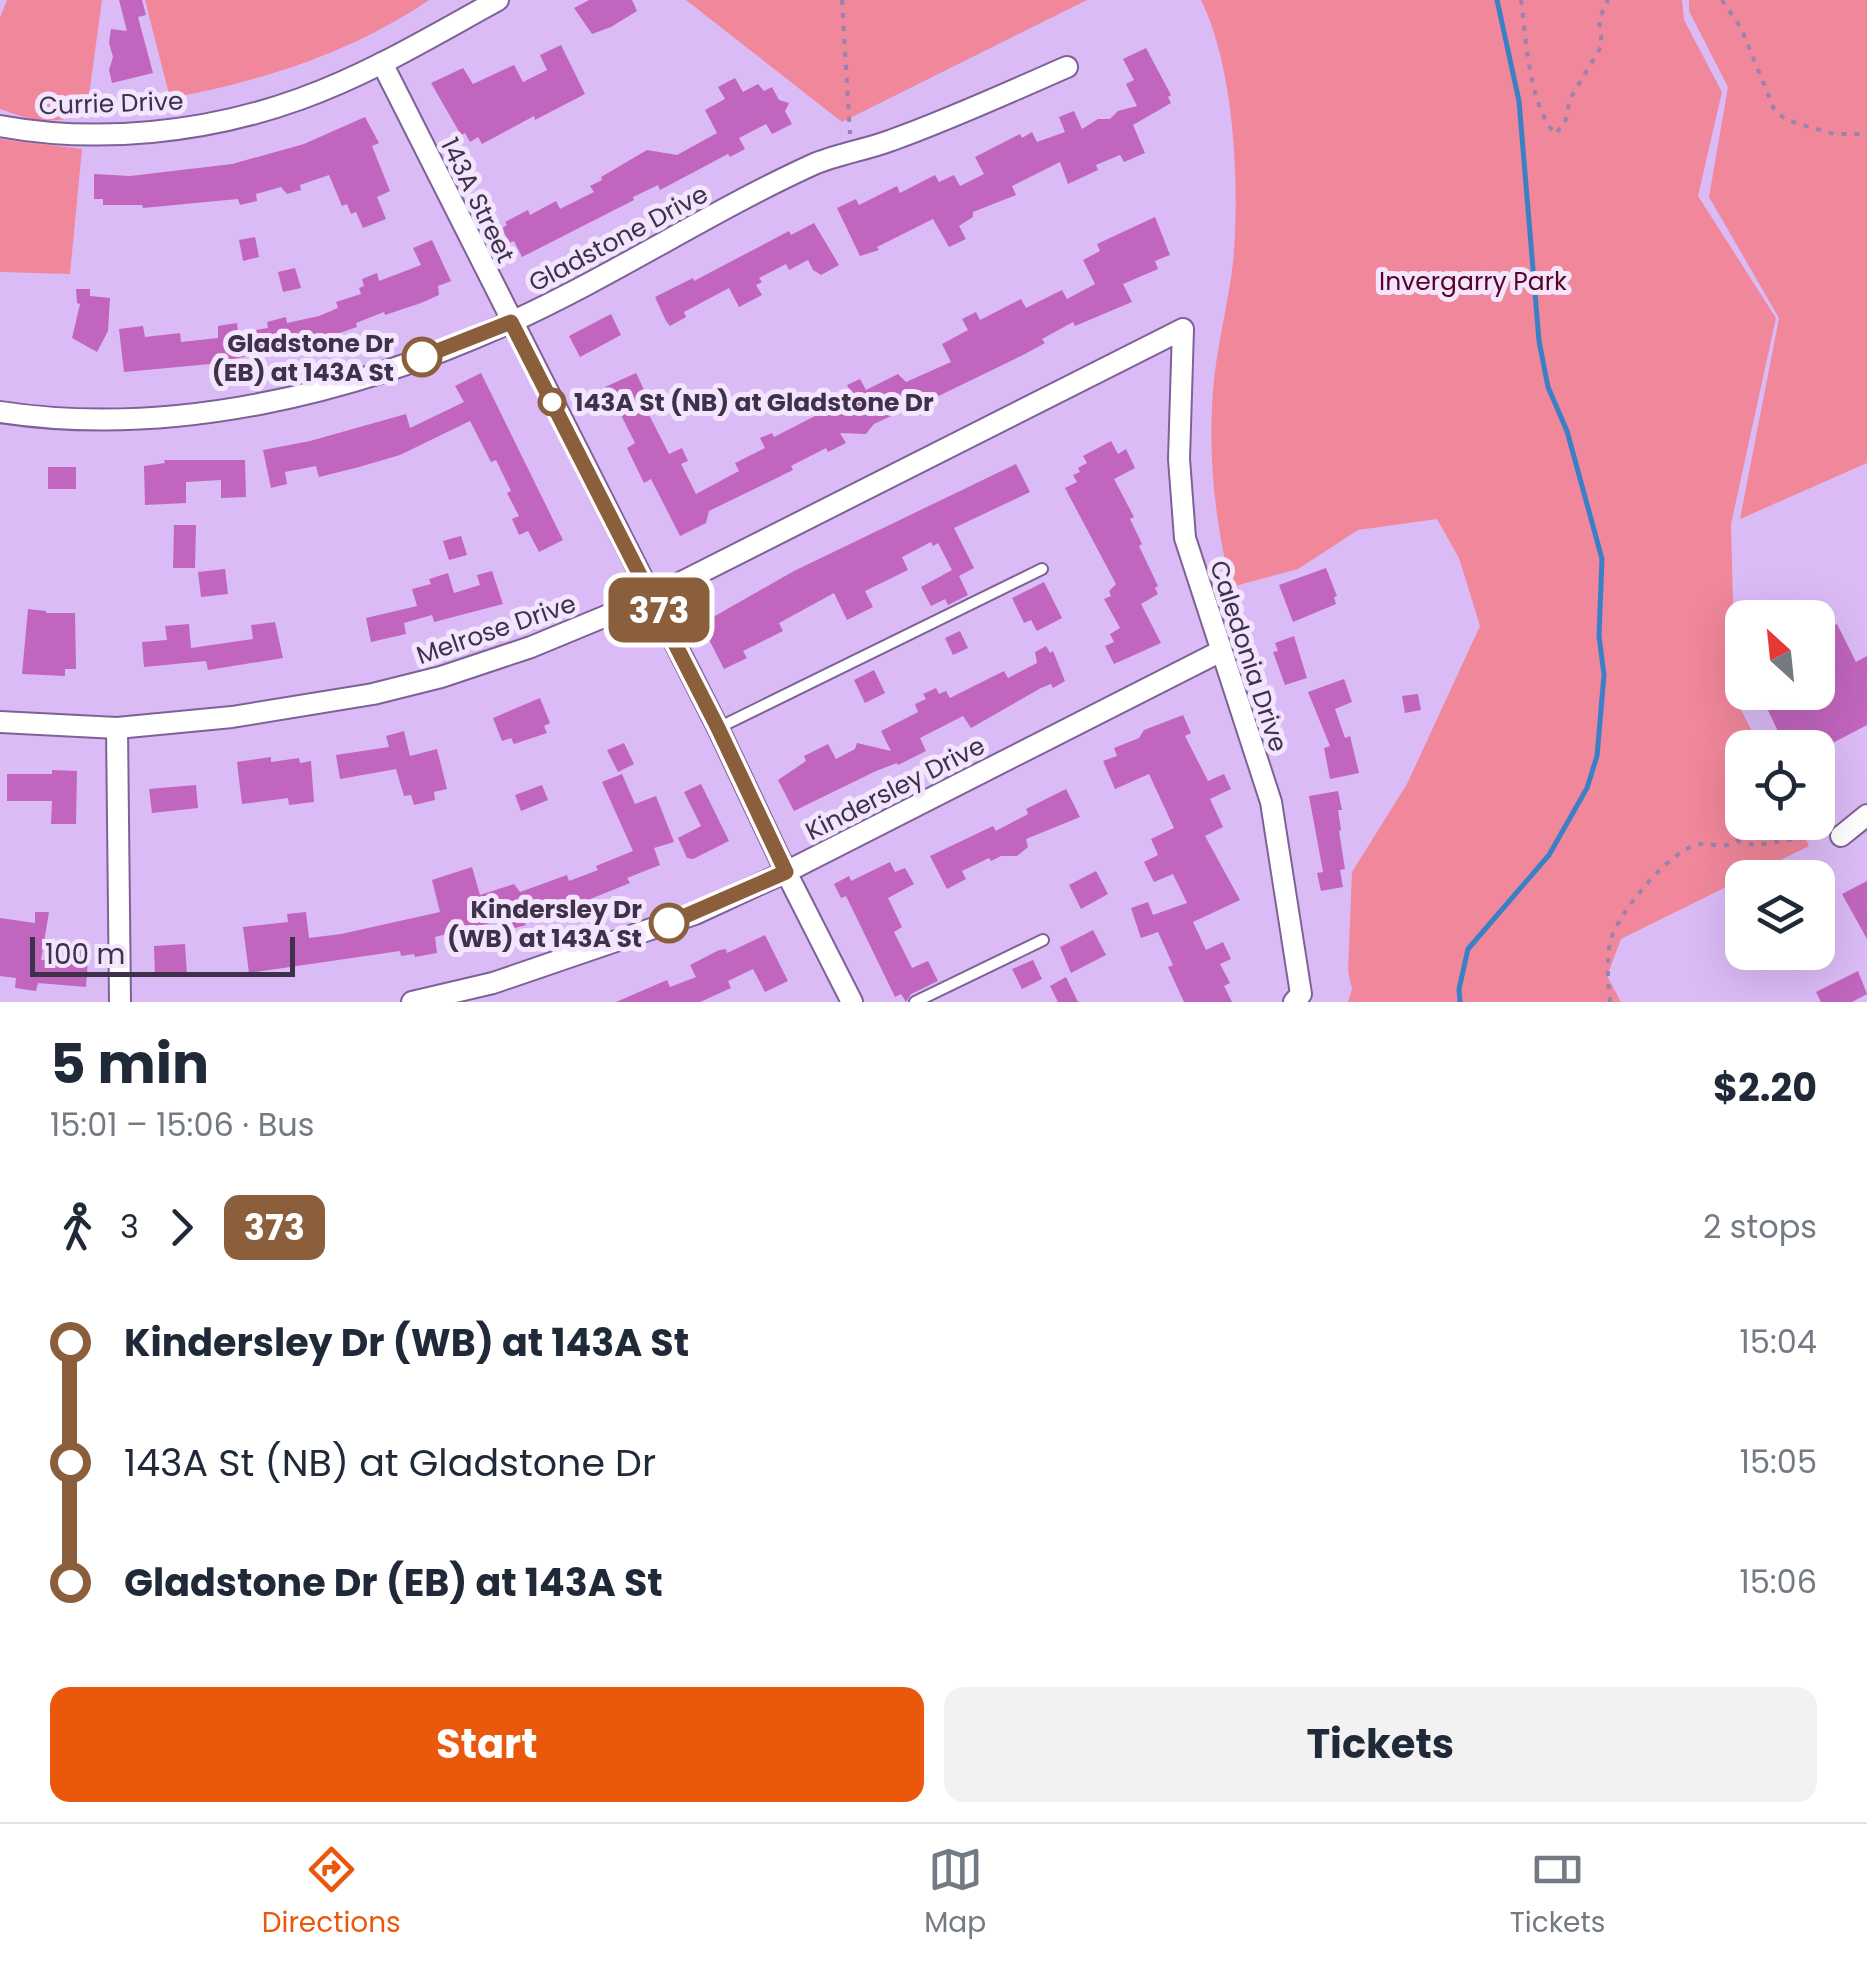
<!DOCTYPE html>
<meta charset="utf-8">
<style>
:root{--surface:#fff;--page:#f2f2f3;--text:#1f2937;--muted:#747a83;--line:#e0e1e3;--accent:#ea580c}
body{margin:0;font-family:Poppins,sans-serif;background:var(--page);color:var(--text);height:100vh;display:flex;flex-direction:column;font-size:38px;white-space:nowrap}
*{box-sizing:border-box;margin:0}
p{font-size:32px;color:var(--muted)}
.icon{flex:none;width:55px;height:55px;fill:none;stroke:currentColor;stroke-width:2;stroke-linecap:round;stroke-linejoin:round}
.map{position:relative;height:1002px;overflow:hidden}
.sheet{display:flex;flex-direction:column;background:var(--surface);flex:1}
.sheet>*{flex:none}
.badge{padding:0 20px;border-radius:15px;font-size:35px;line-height:65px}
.needle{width:65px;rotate:333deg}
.controls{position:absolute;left:1725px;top:600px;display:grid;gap:20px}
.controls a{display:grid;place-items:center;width:110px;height:110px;border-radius:20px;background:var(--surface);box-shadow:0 10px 40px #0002;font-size:50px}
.scale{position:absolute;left:30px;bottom:25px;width:265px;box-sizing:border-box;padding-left:10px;border:5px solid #3e3149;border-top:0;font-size:28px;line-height:35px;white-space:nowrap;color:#3e3149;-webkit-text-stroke:8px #f2e5fd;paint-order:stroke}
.map>.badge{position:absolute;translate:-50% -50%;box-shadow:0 0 0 5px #fff}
.legs{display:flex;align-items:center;gap:15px;height:110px;padding:0 50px;font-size:32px}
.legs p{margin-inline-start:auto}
.head{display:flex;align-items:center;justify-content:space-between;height:170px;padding:0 50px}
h1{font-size:55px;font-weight:700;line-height:75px}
.primary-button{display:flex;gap:20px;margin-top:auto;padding:20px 50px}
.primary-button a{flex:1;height:115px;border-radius:20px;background:var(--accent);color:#fff;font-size:40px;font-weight:700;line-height:115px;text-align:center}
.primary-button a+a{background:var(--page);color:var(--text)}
ul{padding:0 50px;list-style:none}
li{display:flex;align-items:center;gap:35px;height:120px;font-size:38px}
li i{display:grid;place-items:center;width:15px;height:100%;margin:0 12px;background:currentColor}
li i::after{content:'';width:25px;height:25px;margin:-12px;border:8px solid;border-radius:50%;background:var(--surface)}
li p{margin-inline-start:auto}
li:first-child i{background:linear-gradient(#0000 50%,currentColor 0)}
li:last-child i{background:linear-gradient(currentColor 50%,#0000 0)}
.menu{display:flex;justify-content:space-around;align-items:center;height:140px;border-top:2px solid var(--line);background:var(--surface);font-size:28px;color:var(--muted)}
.menu a{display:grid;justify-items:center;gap:5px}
.menu .active{color:var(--accent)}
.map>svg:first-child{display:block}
.green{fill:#f0879a}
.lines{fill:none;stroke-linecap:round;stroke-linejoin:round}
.stream{stroke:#3b80c6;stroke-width:5}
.building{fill:#c165be}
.lane-casing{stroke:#7e6197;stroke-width:14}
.street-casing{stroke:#7e6197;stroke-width:24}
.path{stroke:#9a82af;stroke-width:4;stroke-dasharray:5 8;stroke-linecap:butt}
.lane{stroke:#fff;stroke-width:10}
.street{stroke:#fff;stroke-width:20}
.line-1-casing{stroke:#fff;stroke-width:22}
.line-1{stroke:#8b5e3c;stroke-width:15}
.stop-1-dot{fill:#fff;stroke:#8b5e3c;stroke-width:5}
.labels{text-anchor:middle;stroke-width:10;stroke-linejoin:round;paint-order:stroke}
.street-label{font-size:25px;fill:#3e3149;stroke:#f2e5fd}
.park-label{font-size:25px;fill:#580321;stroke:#f2e5fd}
.stop-label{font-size:25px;font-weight:bold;fill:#3e3149;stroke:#f2e5fd;text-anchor:end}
</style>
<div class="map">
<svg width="1867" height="1002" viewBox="0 0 1867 1002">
<rect width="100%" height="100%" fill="#dbbbf6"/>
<g class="green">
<path d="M 7,0 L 102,0 L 86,117 L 38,122 L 0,109 L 0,18 Z"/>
<path d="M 145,0 L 429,0 C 351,53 262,81 170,98 Z"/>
<path d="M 686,0 L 1087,0 L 842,122 Z"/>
<path d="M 1201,0 L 1682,0 L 1684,20 L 1722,92 L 1698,196 L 1776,318 L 1731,524 L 1735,682 L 1732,692 L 1760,747 L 1742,748 L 1742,822 L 1798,823 L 1809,846 L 1621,939 L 1607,976 L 1621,1002 L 1348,1002 L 1352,989 L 1348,971 L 1352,872 L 1407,784 L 1480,626 L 1459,558 L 1437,519 L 1358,530 L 1298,569 L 1231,587 C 1215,522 1208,458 1213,391 C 1216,348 1228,306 1233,263 C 1240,187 1235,69 1201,0 Z"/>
<path d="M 1689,0 L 1867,0 L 1867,463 L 1740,519 L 1779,318 L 1709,197 L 1728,87 L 1689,11 Z"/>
<path d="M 0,139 L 82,149 L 70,274 L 0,272 Z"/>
</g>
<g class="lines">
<path class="stream" d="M 1460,1002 L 1459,989 L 1468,949 L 1549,855 L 1587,788 L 1597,756 L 1604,675 L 1599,636 L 1602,559 L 1567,431 L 1548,387 L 1539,341 L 1519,101 L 1497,0"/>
</g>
<g class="building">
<path d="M 119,0 L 142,0 L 146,15 L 138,17 L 153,73 L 112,83 L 109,70 L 113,57 L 109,43 L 111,29 L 127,31 Z"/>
<path d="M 589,0 L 632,0 L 637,11 L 611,27 L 592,34 L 574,8 Z"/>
<path d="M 561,45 L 585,94 L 535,120 L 534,116 L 482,144 L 478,137 L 470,142 L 465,133 L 461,135 L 431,83 L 463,68 L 473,84 L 514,65 L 523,82 L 547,70 L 540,55 Z"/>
<path d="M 1146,48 L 1171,95 L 1168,97 L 1171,103 L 1133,125 L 1145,153 L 1124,162 L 1120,155 L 1096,165 L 1098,170 L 1068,184 L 1060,162 L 1012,186 L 1016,195 L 973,212 L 973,217 L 959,226 L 966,239 L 949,247 L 933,219 L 877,247 L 879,250 L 860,256 L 837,208 L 856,199 L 859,205 L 897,186 L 900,193 L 935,175 L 939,182 L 954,175 L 960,186 L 984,174 L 975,157 L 1020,134 L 1022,138 L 1032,132 L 1037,142 L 1065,132 L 1059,117 L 1074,111 L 1082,129 L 1098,119 L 1110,119 L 1118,111 L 1137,106 L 1126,84 L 1134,80 L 1123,59 Z"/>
<path d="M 735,78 L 743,92 L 758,84 L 764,91 L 772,87 L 779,100 L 789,103 L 785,111 L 792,124 L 772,134 L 766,124 L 739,138 L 745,149 L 730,157 L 728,154 L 660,190 L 658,185 L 633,197 L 634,200 L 522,257 L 514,241 L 509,243 L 502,228 L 507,225 L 505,222 L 528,210 L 530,215 L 556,201 L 560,209 L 594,192 L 590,186 L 602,180 L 601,177 L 647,150 L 677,155 L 717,133 L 705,110 L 725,99 L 718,87 Z"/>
<path d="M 365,117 L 379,143 L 372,146 L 390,191 L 377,197 L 386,219 L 363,228 L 356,212 L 351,214 L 347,204 L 342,206 L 329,175 L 300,185 L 301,190 L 287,194 L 281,187 L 256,194 L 257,201 L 240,205 L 238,199 L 143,208 L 142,205 L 103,205 L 103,199 L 94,199 L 94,174 L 130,176 L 232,164 L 304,144 Z"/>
<path d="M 1155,217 L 1170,255 L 1155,261 L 1158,269 L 1123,284 L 1132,302 L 1075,326 L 1073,322 L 1042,339 L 1045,343 L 1025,354 L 918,406 L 917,404 L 874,424 L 866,434 L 840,433 L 846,443 L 828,452 L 826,448 L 791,466 L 793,470 L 709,511 L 706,523 L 680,536 L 651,479 L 644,483 L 627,448 L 635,443 L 619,411 L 614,413 L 605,395 L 608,393 L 605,387 L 636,373 L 652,406 L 646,409 L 669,454 L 682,448 L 688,461 L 681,464 L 696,494 L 739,471 L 735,463 L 765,448 L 760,438 L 772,433 L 774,437 L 817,415 L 850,390 L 847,385 L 860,379 L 866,390 L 898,374 L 906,382 L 951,362 L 942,344 L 968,330 L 962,319 L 976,312 L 980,320 L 1021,299 L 1026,308 L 1062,290 L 1067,299 L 1095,284 L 1083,260 L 1100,251 L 1097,244 Z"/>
<path d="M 814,223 L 839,265 L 821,275 L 813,270 L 808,260 L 789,270 L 786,264 L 759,278 L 762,282 L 756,285 L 762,295 L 739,307 L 729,288 L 684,312 L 686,317 L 670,326 L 666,321 L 655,297 L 693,278 L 694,281 L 789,231 L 791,235 Z"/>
<path d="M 255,237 L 259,257 L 243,261 L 239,240 Z"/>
<path d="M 432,240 L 451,281 L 438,286 L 439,295 L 421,303 L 385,315 L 384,312 L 356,323 L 357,327 L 313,342 L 210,364 L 124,372 L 119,329 L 143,326 L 145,337 L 180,333 L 181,342 L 218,338 L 218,326 L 237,323 L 238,333 L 268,328 L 267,322 L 286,317 L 287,323 L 319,316 L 338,308 L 336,302 L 361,294 L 359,288 L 364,286 L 362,279 L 377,273 L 379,281 L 421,265 L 413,248 Z"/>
<path d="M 295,268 L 301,288 L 283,292 L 278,272 Z"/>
<path d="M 76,289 L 90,289 L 90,296 L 110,298 L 108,331 L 97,352 L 72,338 L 80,304 L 77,303 Z"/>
<path d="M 611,314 L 621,335 L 580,357 L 569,336 Z"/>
<path d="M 481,373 L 563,540 L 539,552 L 528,531 L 519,535 L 512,519 L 519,516 L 507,493 L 511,491 L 496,460 L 491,462 L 470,421 L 400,455 L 359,467 L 319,477 L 316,466 L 285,472 L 287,484 L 271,488 L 263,450 L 310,441 L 406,414 L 410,428 L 464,402 L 455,386 Z"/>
<path d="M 1111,441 L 1118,454 L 1126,449 L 1135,468 L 1114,479 L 1134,517 L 1130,519 L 1142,544 L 1139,546 L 1158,586 L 1155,588 L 1158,594 L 1141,604 L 1161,643 L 1114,664 L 1105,646 L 1114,642 L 1110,634 L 1120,628 L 1104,599 L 1111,596 L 1109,591 L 1116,584 L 1065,488 L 1077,482 L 1073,475 L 1080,472 L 1078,468 L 1087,463 L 1083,456 Z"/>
<path d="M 164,460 L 245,460 L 246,497 L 221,498 L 221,480 L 186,482 L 186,503 L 145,505 L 144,466 L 165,463 Z"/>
<path d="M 1016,464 L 1030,492 L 954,528 L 974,568 L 959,576 L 968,595 L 948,605 L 945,599 L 931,606 L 921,587 L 952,570 L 938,543 L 933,546 L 931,542 L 902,557 L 908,570 L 865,591 L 873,607 L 847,620 L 834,593 L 779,623 L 783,631 L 743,651 L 747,658 L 724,669 L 701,624 L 794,571 Z"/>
<rect x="48" y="467" width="28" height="22"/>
<path d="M 174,525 L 196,525 L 195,568 L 173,568 Z"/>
<path d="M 461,536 L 467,555 L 449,560 L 443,541 Z"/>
<path d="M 1326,568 L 1337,596 L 1334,597 L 1336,604 L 1293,622 L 1279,585 Z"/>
<path d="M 225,569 L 228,594 L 201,597 L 198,572 Z"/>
<path d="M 492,571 L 503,604 L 434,622 L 432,615 L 404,623 L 406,634 L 371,642 L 366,618 L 417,606 L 412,589 L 431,584 L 429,579 L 448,573 L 454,593 L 480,585 L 477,575 Z"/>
<path d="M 1044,582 L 1062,618 L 1037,631 L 1031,620 L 1024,623 L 1012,598 Z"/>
<path d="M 28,609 L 46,611 L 46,613 L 75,613 L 76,669 L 65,669 L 65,676 L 22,674 Z"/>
<path d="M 275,622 L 283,658 L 208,670 L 206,661 L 144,667 L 142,642 L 167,640 L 165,626 L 189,624 L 191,648 L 253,639 L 251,625 Z"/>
<path d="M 1837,624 L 1856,662 L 1867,656 L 1867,725 L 1823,748 L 1786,748 L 1764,702 L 1784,692 L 1818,692 L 1818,631 Z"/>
<path d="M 960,631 L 968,648 L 953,655 L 945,638 Z"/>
<path d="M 1294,636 L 1307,678 L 1285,685 L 1273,652 L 1278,651 L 1275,643 Z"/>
<path d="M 1046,646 L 1050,653 L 1053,651 L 1065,681 L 1053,688 L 1051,684 L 1041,688 L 971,728 L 963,716 L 920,738 L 926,751 L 898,765 L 897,763 L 876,771 L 794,811 L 778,780 L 806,761 L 804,756 L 828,744 L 836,759 L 855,749 L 857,743 L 891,751 L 881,731 L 918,712 L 915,704 L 926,699 L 923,694 L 936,688 L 939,694 L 946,691 L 950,698 L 1004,671 L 1008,678 L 1037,663 L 1035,652 Z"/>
<path d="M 874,670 L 885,693 L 865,703 L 854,680 Z"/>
<path d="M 1344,679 L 1352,702 L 1335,709 L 1345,738 L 1350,736 L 1359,773 L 1330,779 L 1324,748 L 1330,746 L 1308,692 Z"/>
<path d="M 1418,694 L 1421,710 L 1405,713 L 1402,696 Z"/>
<path d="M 540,698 L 550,723 L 544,726 L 547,733 L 514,744 L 511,738 L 502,741 L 493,718 Z"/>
<path d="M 1183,715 L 1191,733 L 1185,736 L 1208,781 L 1224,774 L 1231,789 L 1210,799 L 1223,827 L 1205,836 L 1240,900 L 1193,922 L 1206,950 L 1223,942 L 1231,959 L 1220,964 L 1230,983 L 1224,986 L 1232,1002 L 1184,1002 L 1168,967 L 1173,965 L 1158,932 L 1141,938 L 1131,908 L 1148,902 L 1153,915 L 1187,903 L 1173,874 L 1154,882 L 1144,862 L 1158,855 L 1151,839 L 1174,828 L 1149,774 L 1115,789 L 1103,761 L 1117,756 L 1114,748 L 1139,738 L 1144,730 Z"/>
<path d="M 404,731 L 410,756 L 437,749 L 447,789 L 434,792 L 435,800 L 414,805 L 411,795 L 404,796 L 396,769 L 340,779 L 336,755 L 389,747 L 386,736 Z"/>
<path d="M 624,743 L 634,764 L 618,772 L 607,750 Z"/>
<path d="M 271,757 L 271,762 L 299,758 L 300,763 L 311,761 L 314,802 L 289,805 L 288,798 L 242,804 L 237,762 Z"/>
<path d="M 52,770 L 77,771 L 76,824 L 51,824 L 52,801 L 7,801 L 7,774 L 52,774 Z"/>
<path d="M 622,774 L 635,804 L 656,796 L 674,842 L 654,848 L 660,865 L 627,878 L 630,883 L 573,906 L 575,910 L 524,922 L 526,925 L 501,932 L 498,921 L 435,937 L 437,953 L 415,957 L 414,954 L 401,956 L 400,951 L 249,973 L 243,927 L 288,922 L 287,914 L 306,912 L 309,938 L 341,934 L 440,912 L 432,880 L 472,867 L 480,895 L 514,884 L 520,892 L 567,875 L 569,881 L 598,870 L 596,866 L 633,851 L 602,782 Z"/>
<path d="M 701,784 L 729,841 L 693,859 L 687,858 L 678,838 L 701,826 L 684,792 Z"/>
<path d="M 196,785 L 198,808 L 152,813 L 149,789 Z"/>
<path d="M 542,785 L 548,800 L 521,811 L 515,795 Z"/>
<path d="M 1066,789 L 1080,817 L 1026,839 L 1028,847 L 1017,856 L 1001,856 L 991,861 L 989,858 L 962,871 L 966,879 L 947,889 L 930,856 L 993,826 L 996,831 L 1028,814 L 1026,809 Z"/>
<path d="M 1338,791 L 1342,810 L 1338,810 L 1341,830 L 1339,831 L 1345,869 L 1340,870 L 1343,887 L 1321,891 L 1317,873 L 1323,872 L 1309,796 Z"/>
<path d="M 890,862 L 895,872 L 905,868 L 914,884 L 888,898 L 902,927 L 894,932 L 912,968 L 928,961 L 938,981 L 911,994 L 906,1002 L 901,994 L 895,997 L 846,896 L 841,898 L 834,884 L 849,876 L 851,881 Z"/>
<path d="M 1096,871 L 1108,894 L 1081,909 L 1069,885 Z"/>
<path d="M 1867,881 L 1867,939 L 1842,894 Z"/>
<path d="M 35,912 L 49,912 L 41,960 L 69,961 L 71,943 L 89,944 L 86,987 L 38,983 L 36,991 L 15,988 L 16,978 L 0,976 L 0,918 L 35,923 Z"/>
<path d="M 1093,930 L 1106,955 L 1071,973 L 1060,947 Z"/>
<path d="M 765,935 L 788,981 L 765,992 L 753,969 L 728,981 L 731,988 L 700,1002 L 616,1002 L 667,980 L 670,987 L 696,977 L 690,965 L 719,950 L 726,949 L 727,953 Z"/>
<path d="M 185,944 L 187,975 L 155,976 L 154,946 Z"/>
<path d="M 1033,960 L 1042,979 L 1022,989 L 1012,969 Z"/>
<path d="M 1858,971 L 1867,994 L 1852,1002 L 1821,1002 L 1816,992 Z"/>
<path d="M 1066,977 L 1078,1002 L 1058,1002 L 1050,986 Z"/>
</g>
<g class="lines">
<defs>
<g id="lane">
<path d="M 718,728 L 1042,569"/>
<path d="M 915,1002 L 1043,940"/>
</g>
<g id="street">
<path d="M 382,63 L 718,728 L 786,872 L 852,1002"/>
<path d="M 0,126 C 98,144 206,133 300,99 C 370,74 434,35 498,0"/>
<path d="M 0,412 C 171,438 353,394 509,323 C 613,276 709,212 812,165 C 837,154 866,150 892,140 C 951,119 1009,92 1067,67"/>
<path d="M 0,722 L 117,728 L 232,717 L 373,694 L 441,677 L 531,647 L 652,597 L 1183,329 L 1179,459 L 1185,538 L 1271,802 L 1301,994 L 1294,1002"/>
<path d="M 117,728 L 120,1002"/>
<path d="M 1841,836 L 1867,815"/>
<path d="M 412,1002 L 493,983 L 695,914 L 786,872 L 1221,651"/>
</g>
</defs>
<use href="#lane" class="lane-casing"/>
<use href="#street" class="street-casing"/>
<g class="path">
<path d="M 842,0 L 850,134"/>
<path d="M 1521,0 C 1526,39 1529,104 1555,134 L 1565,123 L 1570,99 L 1602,45 L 1599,19 L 1608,0"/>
<path d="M 1722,0 L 1741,28 L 1774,109 L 1786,120 L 1834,134 L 1867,134"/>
<path d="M 1610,1002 C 1608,982 1606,959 1611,939 C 1619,912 1671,848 1700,844 C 1714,843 1724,850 1737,841 L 1755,845 L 1808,837"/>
</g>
<use href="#lane" class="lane"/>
<use href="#street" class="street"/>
</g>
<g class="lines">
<defs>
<path id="line-1" d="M 422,357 L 511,322 L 718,728 L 786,872 L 669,923"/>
</defs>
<use href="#line-1" class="line-1-casing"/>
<use href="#line-1" class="line-1"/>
</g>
<g class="stop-1-dot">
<circle cx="422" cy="357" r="18"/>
<circle cx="552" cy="402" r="12"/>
<circle cx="669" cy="923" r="18"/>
</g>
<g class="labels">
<g class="street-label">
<text transform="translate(111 103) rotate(-2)" y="9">Currie Drive</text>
<text transform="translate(478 200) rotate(64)" y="9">143A Street</text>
<text transform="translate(618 238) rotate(-28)" y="9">Gladstone Drive</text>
<text transform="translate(496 629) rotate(-19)" y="9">Melrose Drive</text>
<text transform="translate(1249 656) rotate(72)" y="9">Caledonia Drive</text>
<text transform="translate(895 788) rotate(-27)" y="9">Kindersley Drive</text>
</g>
<g class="park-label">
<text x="1473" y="290">Invergarry Park</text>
</g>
<g class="stop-label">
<text x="394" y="352">Gladstone Dr<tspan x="394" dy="29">(EB) at 143A St</tspan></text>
<text x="574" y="411" text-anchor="start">143A St (NB) at Gladstone Dr</text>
<text x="642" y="918">Kindersley Dr<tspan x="642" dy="29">(WB) at 143A St</tspan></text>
</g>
</g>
</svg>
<div class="controls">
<a><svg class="needle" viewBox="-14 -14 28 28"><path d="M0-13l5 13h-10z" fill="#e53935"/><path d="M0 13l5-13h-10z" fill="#747a83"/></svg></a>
<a><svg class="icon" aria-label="locate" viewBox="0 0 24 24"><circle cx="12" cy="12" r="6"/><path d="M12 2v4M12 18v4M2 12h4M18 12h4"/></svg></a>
<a><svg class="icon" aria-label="layers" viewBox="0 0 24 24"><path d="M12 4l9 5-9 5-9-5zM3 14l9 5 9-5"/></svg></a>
</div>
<div class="scale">100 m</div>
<b class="badge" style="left:659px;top:610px;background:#8b5e3c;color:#fff">373</b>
</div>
<section class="sheet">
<div class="head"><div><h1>5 min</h1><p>15:01 – 15:06 · Bus</p></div><b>$2.20</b></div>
<div class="legs"><svg class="icon" aria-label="walk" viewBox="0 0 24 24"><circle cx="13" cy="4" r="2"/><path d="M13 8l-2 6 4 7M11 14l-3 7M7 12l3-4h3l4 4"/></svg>3<svg class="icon" aria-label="forward" viewBox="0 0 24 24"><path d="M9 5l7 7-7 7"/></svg><b class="badge" style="background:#8b5e3c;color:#fff">373</b><p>2 stops</p></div>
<ul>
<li><i style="color:#8b5e3c"></i><b>Kindersley Dr (WB) at 143A St</b><p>15:04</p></li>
<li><i style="color:#8b5e3c"></i><span>143A St (NB) at Gladstone Dr</span><p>15:05</p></li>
<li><i style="color:#8b5e3c"></i><b>Gladstone Dr (EB) at 143A St</b><p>15:06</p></li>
</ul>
<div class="primary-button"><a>Start</a><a>Tickets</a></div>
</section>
<nav class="menu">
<a class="active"><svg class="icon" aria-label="directions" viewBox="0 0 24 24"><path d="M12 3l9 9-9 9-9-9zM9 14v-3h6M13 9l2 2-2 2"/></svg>Directions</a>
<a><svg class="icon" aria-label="map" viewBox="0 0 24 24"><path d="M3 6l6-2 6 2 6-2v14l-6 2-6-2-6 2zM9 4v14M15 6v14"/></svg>Map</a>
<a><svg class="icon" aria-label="tickets" viewBox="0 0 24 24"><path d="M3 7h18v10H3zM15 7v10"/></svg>Tickets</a>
</nav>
